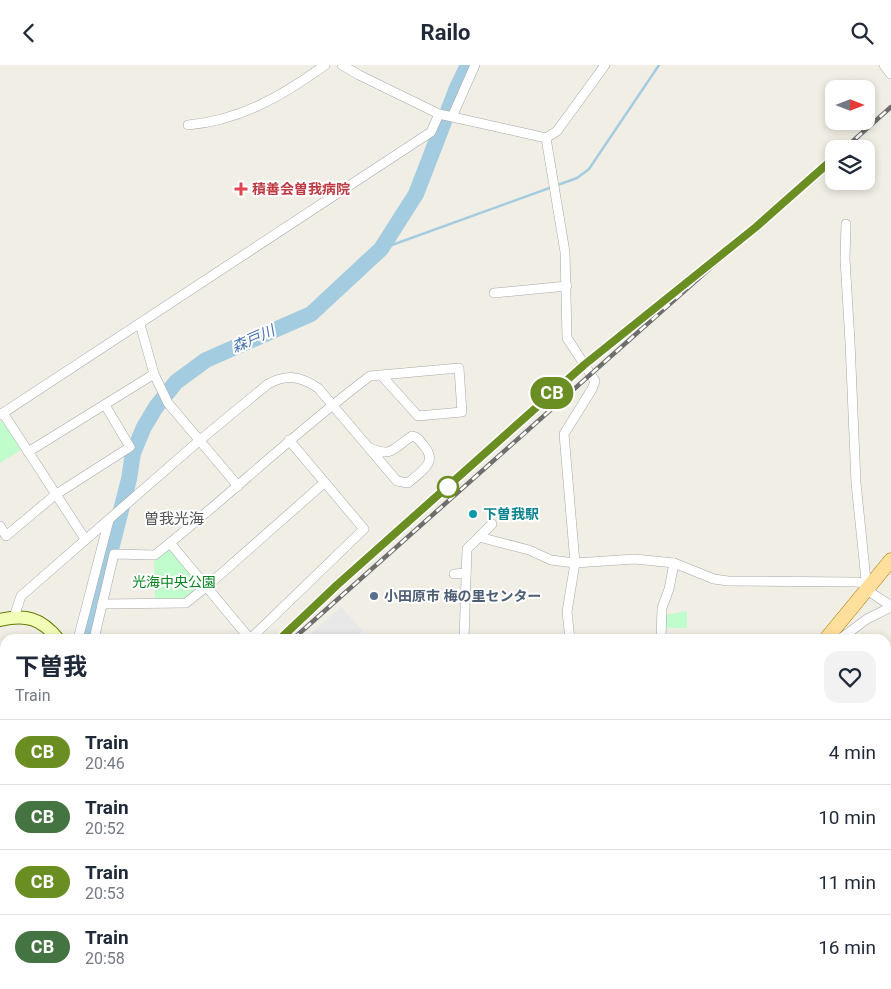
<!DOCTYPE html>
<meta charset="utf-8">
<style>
:root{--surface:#fff;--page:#f2f2f3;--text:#1f2937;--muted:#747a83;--line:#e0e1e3}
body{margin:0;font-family:Roboto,"Noto Sans JP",sans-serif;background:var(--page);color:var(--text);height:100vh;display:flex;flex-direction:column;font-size:19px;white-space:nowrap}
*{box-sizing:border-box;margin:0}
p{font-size:16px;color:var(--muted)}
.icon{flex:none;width:28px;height:28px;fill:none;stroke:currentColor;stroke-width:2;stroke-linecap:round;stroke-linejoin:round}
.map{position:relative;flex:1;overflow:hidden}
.sheet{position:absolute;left:0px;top:569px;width:891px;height:356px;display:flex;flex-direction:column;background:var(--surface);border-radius:15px 15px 0 0;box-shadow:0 2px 8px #0003}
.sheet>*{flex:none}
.badge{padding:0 10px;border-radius:16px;font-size:18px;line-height:32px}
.needle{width:32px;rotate:90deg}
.buttons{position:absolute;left:825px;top:15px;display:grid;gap:10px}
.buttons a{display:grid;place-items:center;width:50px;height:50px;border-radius:10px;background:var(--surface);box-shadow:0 2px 8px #0003;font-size:25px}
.map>.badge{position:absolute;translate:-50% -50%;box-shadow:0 0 0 2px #fff}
.round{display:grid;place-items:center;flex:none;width:52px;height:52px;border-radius:15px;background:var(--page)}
.summary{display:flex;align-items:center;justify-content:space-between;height:85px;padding:0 15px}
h1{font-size:24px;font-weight:700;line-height:38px}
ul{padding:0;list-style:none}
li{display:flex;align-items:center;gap:15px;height:65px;padding:0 15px;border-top:1px solid var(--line)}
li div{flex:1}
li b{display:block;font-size:19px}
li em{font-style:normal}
li .badge{min-width:55px;font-weight:700;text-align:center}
header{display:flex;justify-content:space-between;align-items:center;height:65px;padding:0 15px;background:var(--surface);font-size:22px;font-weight:700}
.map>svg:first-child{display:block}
.park{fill:#c1fccc}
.parking{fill:#e8e8e8}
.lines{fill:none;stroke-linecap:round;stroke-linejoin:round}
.stream{stroke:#a4cce0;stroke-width:2.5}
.river{stroke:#a4cce0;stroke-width:16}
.minor-casing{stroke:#a7a7a7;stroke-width:10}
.tertiary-casing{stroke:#a7a7a7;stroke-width:12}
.secondary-casing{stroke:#627d00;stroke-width:14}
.primary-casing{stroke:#9b7900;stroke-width:15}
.minor{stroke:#fff;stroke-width:9}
.tertiary{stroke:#fff;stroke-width:11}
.secondary{stroke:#f2fdb8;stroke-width:12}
.primary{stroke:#ffdf9c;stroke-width:14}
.rail-casing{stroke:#6e6e6e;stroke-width:4.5}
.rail{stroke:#fff;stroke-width:2.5;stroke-dasharray:8;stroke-linecap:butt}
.line-casing{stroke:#fff;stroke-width:11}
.line{stroke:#6b8e23;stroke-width:8}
.health-dot{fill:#e0444e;stroke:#fff;stroke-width:2}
.stop-dot{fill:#fff;stroke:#6b8e23;stroke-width:2.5}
.culture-dot{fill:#0f9aa8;stroke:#fff;stroke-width:2}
.service-dot{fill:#5c6f8a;stroke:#fff;stroke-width:2}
.labels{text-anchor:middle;stroke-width:4;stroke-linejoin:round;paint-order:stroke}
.health-label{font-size:14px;font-weight:bold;fill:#be3a42;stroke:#fff;text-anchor:start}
.culture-label{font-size:14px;font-weight:bold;fill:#0d838f;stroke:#fff;text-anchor:start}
.park-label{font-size:14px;fill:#06851f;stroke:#fff}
.service-label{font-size:14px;font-weight:bold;fill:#4e5e75;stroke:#fff;text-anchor:start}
.water-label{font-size:15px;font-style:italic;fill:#4672b5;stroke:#fff}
.neighbourhood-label{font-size:15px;fill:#535353;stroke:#fff}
</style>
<header><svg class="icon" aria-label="back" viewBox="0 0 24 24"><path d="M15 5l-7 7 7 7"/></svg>Railo<svg class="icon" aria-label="search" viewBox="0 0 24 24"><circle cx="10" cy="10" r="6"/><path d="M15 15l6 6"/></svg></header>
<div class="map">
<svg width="891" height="924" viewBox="0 0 891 924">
<rect width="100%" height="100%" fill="#f1eee5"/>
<g class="park">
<path d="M 0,356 L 2,356 L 21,385 L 0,398 Z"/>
<path d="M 170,481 L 204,522 L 185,536 L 155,536 L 154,493 Z"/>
<path d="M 687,546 L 687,563 L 664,563 L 665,550 Z"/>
</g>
<path class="parking" d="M 341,542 L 363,566 L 354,574 L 305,574 Z"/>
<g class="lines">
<path class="stream" d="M 381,184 L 577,113 L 589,104 L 659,0"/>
<g class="river">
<path d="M 88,574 L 129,414 L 133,388 L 144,362 L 156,342 L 176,317 L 206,295 L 311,249 L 381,184 L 416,129 L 457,23 L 468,0"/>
<path d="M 0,802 L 5,797"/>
</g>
<defs>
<g id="minor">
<path d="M 342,0 L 359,10 L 439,49 L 546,73 L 557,66 L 605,0"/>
<path d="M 452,52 L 475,0"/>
<path d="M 188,60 C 241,55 282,31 325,0"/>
<path d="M 546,73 L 565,187 L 567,273 L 595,316 L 592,324 L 564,369 L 575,498 L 567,547 L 570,574"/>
<path d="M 846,159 L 845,194 L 850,277 L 856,418 L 867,525"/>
<path d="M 494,228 L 567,221"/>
<path d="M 140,259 L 154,309 L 168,338 L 238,421"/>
<path d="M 3,348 L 85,474"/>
<path d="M 0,350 L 431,67 L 439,49"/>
<path d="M 28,387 L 154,309"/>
<path d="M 0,461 L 6,471 L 55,430 L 130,382 L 105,340"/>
<path d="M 479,472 L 492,459"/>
<path d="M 170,478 L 250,574"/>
<path d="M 454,509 L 466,508"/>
<path d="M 102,539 L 186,538 L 206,522 L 324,418"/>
<path d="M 14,552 L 21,531 L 200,375 L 268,319 C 287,309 300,311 318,323 L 397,416 L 408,418 C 420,407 439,398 424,381 C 420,376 418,372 412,371 C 394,382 393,393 370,383"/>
<path d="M 78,574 L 109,455"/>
<path d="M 94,574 L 114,489 L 155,490 C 228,432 295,367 370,311 L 381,310 L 459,303 L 462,347 L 418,351 L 381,310"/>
<path d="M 250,574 L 364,464 L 289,375"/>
<path d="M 464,574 L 467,484 L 479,472 L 529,485 L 551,495 L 575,498 L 635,494 L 674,498 L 714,514 L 728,516 L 857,517 L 862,518 L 867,525 L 891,541"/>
<path d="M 661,574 L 662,543 L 669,524 L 674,498"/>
<path d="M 840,574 L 867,554 L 891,542"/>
<path d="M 0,697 L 5,695"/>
<path d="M 0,767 L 5,778"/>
<path d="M 0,790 L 5,785"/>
<path d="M 886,870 L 891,870"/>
<path d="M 658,920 L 660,924"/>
<path d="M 267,924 L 268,920"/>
</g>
<path id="tertiary" d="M 885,0 L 891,8"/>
<path id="secondary" d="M 0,555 C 26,549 41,553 58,574"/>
<g id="primary">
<path d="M 826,574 L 891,495"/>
<path d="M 483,924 L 488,920"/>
</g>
</defs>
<use href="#minor" class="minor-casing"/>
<use href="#tertiary" class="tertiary-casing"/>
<use href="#secondary" class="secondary-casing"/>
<use href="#primary" class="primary-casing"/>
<use href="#minor" class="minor"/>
<use href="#tertiary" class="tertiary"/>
<use href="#secondary" class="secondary"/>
<use href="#primary" class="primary"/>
<defs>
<g id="rail">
<path d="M 844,84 L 891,42"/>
<path d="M 280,574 L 337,520 L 584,300 L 655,243"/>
<path d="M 293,574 L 834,93"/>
<path d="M 0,830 L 5,826"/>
</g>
</defs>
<use href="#rail" class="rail-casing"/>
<use href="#rail" class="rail"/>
</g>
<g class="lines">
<defs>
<path id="line" d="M 280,574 L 337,520 L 584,300 L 756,162 L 834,93"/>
</defs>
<use href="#line" class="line-casing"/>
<use href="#line" class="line"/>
</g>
<path class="health-dot" d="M238.5 116.5h5v5h5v5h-5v5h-5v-5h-5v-5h5z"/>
<circle class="stop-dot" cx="448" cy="422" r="10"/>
<circle class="culture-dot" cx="473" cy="449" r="5"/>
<circle class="service-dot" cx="374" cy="531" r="5"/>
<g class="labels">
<g class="health-label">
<text x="252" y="129">積善会曽我病院</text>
</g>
<g class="culture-label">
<text x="483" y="454">下曽我駅</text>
</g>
<g class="park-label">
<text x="174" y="522">光海中央公園</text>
</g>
<g class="service-label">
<text x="384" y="536">小田原市 梅の里センター</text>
</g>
<g class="water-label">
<text transform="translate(253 274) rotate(-24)" y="5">森戸川</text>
</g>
<g class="neighbourhood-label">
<text x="174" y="459">曽我光海</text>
</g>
</g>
</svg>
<div class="buttons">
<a><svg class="needle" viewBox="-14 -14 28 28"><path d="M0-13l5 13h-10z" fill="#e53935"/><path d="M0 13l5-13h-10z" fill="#747a83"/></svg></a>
<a><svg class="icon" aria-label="layers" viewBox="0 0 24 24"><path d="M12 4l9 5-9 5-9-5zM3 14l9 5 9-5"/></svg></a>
</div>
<b class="badge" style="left:552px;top:328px;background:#6b8e23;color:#fff">CB</b>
<section class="sheet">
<div class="summary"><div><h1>下曽我</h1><p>Train</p></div><a class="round"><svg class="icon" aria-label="heart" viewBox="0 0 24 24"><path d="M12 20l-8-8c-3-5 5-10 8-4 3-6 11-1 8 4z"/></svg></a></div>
<ul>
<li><span class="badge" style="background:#6b8e23;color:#fff">CB</span><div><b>Train</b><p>20:46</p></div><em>4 min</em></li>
<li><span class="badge" style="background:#447442;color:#fff">CB</span><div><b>Train</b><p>20:52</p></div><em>10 min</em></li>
<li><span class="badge" style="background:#6b8e23;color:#fff">CB</span><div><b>Train</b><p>20:53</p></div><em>11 min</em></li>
<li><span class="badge" style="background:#447442;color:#fff">CB</span><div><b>Train</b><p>20:58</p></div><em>16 min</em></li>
</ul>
</section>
</div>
